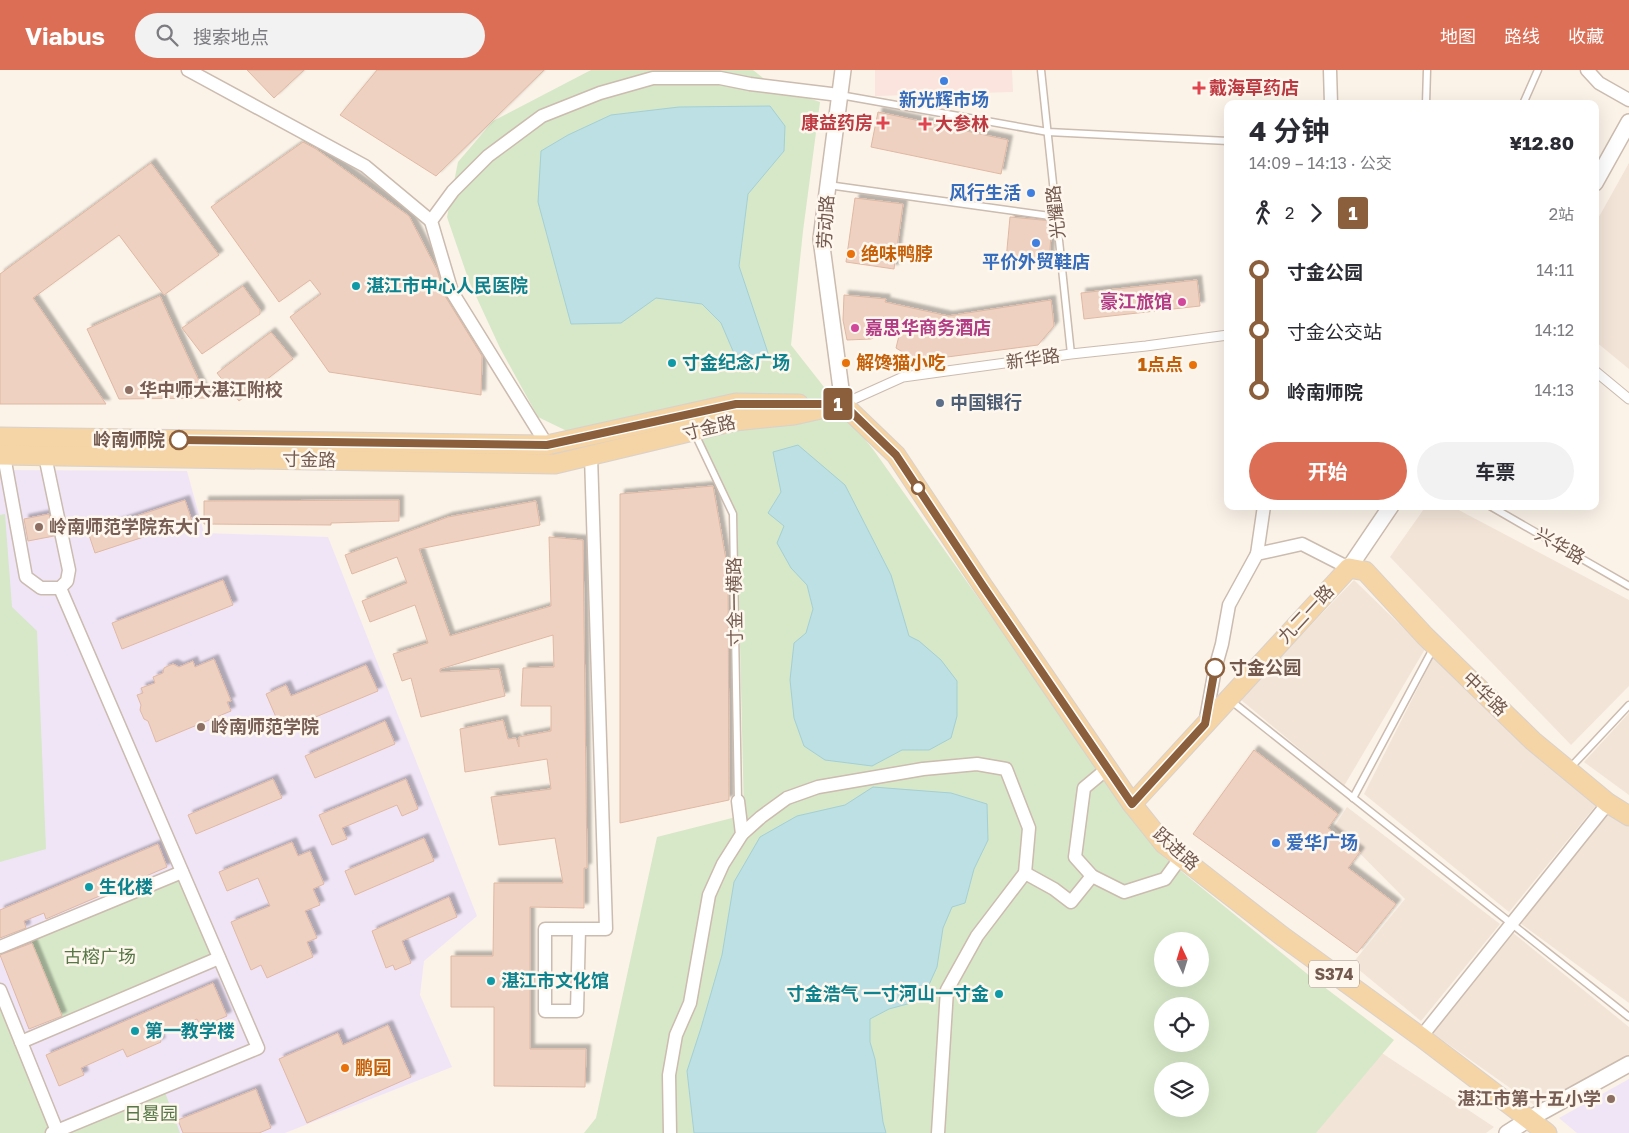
<!DOCTYPE html>
<html lang="zh">
<meta charset="utf-8">
<style>
:root{--surface:#fff;--page:#f2f2f3;--text:#2b2b33;--muted:#7c7c81;--accent:#dc6e56}
body{margin:0;font-family:"Golos Text","Noto Sans SC",sans-serif;background:var(--page);color:var(--text);height:100vh;display:flex;flex-direction:column;font-size:19px;white-space:nowrap}
*{box-sizing:border-box;margin:0}
p{font-size:16px;color:var(--muted)}
.icon{flex:none;width:28px;height:28px;fill:none;stroke:currentColor;stroke-width:2;stroke-linecap:round;stroke-linejoin:round}
.map{position:relative;flex:1;overflow:hidden}
.panel{position:absolute;left:1224px;top:30px;width:375px;height:410px;display:flex;flex-direction:column;background:var(--surface);border-radius:10px;box-shadow:0 5px 20px #0002}
.panel>*{flex:none}
.badge{padding:0 10px;border-radius:4px;font-size:18px;line-height:32px}
.needle{width:32px;rotate:356deg}
.fabs{position:absolute;left:1154px;top:862px;display:grid;gap:10px}
.fabs a{display:grid;place-items:center;width:55px;height:55px;border-radius:50%;background:var(--surface);box-shadow:0 5px 20px #0002;font-size:25px}
.map>.badge{position:absolute;translate:-50% -50%;box-shadow:0 0 0 2px #fff}
.legs{display:flex;align-items:center;gap:8px;height:55px;padding:0 25px;font-size:16px}
.legs p{margin-inline-start:auto}
.summary{display:flex;align-items:center;justify-content:space-between;height:85px;padding:0 25px}
h1{font-size:28px;font-weight:700;line-height:38px}
.cta{display:flex;gap:10px;margin-top:auto;padding:10px 25px}
.cta a{flex:1;height:58px;border-radius:30px;background:var(--accent);color:#fff;font-size:20px;font-weight:700;line-height:58px;text-align:center}
.cta a+a{background:var(--page);color:var(--text)}
ul{padding:0 25px;list-style:none}
li{display:flex;align-items:center;gap:18px;height:60px;font-size:19px}
li i{display:grid;place-items:center;width:8px;height:100%;margin:0 6px;background:currentColor}
li i::after{content:'';width:12px;height:12px;margin:-6px;border:4px solid;border-radius:50%;background:var(--surface)}
li p{margin-inline-start:auto}
li:first-child i{background:linear-gradient(#0000 50%,currentColor 0)}
li:last-child i{background:linear-gradient(currentColor 50%,#0000 0)}
header{display:flex;align-items:center;gap:30px;box-sizing:border-box;height:70px;padding:0 25px;background:var(--accent);color:#fff}
header strong{font-size:24px}
nav{display:flex;gap:28px;margin-inline-start:auto;font-size:18px}
.search{width:350px;height:45px;background:var(--page);display:flex;align-items:center;gap:12px;box-sizing:border-box;padding:0 18px;border-radius:28px;color:var(--muted);font-size:19px}
.map>svg:first-child{display:block}
.residential{fill:#f2e4d7}
.commercial{fill:#fae4dd}
.education{fill:#f0e5f7}
.green{fill:#d6e8c7;fill-rule:evenodd}
.water{fill:#bde0e4;stroke:#a4cfd5}
.building{fill:#efd1c1;stroke:#e0b8a3;filter:url(#shadow)}
.lines{fill:none;stroke-linecap:round;stroke-linejoin:round}
.service-casing{stroke:#ccbbaf;stroke-width:9}
.pedestrian-casing{stroke:#ccbbaf;stroke-width:11}
.minor-casing{stroke:#ccbbaf;stroke-width:15}
.tertiary-casing{stroke:#ccbbaf;stroke-width:18}
.primary-casing{stroke:#d8d1cd;stroke-width:21}
.service{stroke:#fff;stroke-width:6}
.pedestrian{stroke:#fff;stroke-width:9}
.minor{stroke:#fff;stroke-width:12}
.tertiary{stroke:#fff;stroke-width:15}
.primary{stroke:#f5d4a5;stroke-width:19}
.line-1-casing{stroke:#fff;stroke-width:11}
.line-1{stroke:#8b5e3c;stroke-width:8}
.shop-dot{fill:#3f7fe0;stroke:#fef7ee;stroke-width:2}
.health-dot{fill:#e0444e;stroke:#fef7ee;stroke-width:2}
.food-dot{fill:#e8710a;stroke:#fef7ee;stroke-width:2}
.culture-dot{fill:#0f9aa8;stroke:#fef7ee;stroke-width:2}
.hotel-dot{fill:#d1479c;stroke:#fef7ee;stroke-width:2}
.education-dot{fill:#8d6e63;stroke:#fef7ee;stroke-width:2}
.service-dot{fill:#5c6f8a;stroke:#fef7ee;stroke-width:2}
.stop-1-dot{fill:#fff;stroke:#8b5e3c;stroke-width:2.5}
.labels{text-anchor:middle;stroke-width:5;stroke-linejoin:round;paint-order:stroke}
.shield{fill:#fef7ee;stroke:#9d887e;stroke-width:1}
.shield-label{font-size:16px;font-weight:bold;fill:#73594e}
.health-label{font-size:18px;font-weight:bold;fill:#be3a42;stroke:#fef7ee;text-anchor:start}
.shop-label{font-size:18px;font-weight:bold;fill:#366cbe;stroke:#fef7ee}
.street-label{font-size:18px;fill:#73594e;stroke:#fef7ee}
.food-label{font-size:18px;font-weight:bold;fill:#c56008;stroke:#fef7ee;text-anchor:start}
.culture-label{font-size:18px;font-weight:bold;fill:#0d838f;stroke:#fef7ee;text-anchor:start}
.hotel-label{font-size:18px;font-weight:bold;fill:#b23c85;stroke:#fef7ee;text-anchor:end}
.education-label{font-size:18px;font-weight:bold;fill:#785e54;stroke:#fef7ee;text-anchor:start}
.service-label{font-size:18px;font-weight:bold;fill:#4e5e75;stroke:#fef7ee;text-anchor:start}
.stop-label{font-size:18px;font-weight:bold;fill:#73594e;stroke:#fef7ee;text-anchor:end}
.park-label{font-size:18px;fill:#577846;stroke:#fef7ee}
</style>
<header>
<strong>Viabus</strong>
<div class="search"><svg class="icon" aria-label="search" viewBox="0 0 24 24"><circle cx="10" cy="10" r="6"/><path d="M15 15l6 6"/></svg>搜索地点</div>
<nav><a>地图</a><a>路线</a><a>收藏</a></nav>
</header>
<div class="map">
<svg width="1629" height="1063" viewBox="0 0 1629 1063">
<defs>
<filter id="shadow"><feDropShadow dx="4.5" dy="-4.5" stdDeviation="1" flood-color="#0004"/></filter>
</defs>
<rect width="100%" height="100%" fill="#fbf3e8"/>
<g class="residential">
<path d="M 1629,93 L 1629,299 L 1595,271 L 1595,154 Z"/>
<path d="M 1426,436 L 1451,436 L 1629,530 L 1629,616 L 1571,675 L 1390,487 Z"/>
<path d="M 1354,510 L 1425,579 L 1344,716 L 1240,629 Z"/>
<path d="M 1435,584 L 1597,734 L 1509,842 L 1364,724 Z"/>
<path d="M 1629,643 L 1629,725 L 1584,692 Z"/>
<path d="M 1347,737 L 1500,854 L 1421,951 L 1352,894 L 1405,829 L 1334,757 Z"/>
<path d="M 1609,742 L 1629,754 L 1629,933 L 1520,853 Z"/>
<path d="M 1512,862 L 1629,957 L 1629,986 L 1534,1035 L 1431,962 Z"/>
<path d="M 1356,966 L 1494,1057 L 1486,1063 L 1284,1063 Z"/>
</g>
<path class="commercial" d="M 875,0 L 1012,0 L 1013,22 L 875,26 Z"/>
<g class="education">
<path d="M 0,400 L 187,401 L 204,463 L 328,467 L 477,846 L 424,891 L 420,925 L 452,997 L 285,1063 L 0,1063 Z"/>
<path d="M 1629,1009 L 1629,1063 L 1577,1063 L 1559,1048 Z"/>
</g>
<g class="green">
<path d="M 591,0 L 753,0 L 773,16 L 820,32 L 803,161 L 791,275 L 875,382 L 1159,783 L 1311,907 L 1394,970 L 1316,1063 L 584,1063 L 596,1048 L 657,767 L 744,745 L 737,445 L 678,337 L 571,363 L 538,347 L 500,278 L 469,211 L 447,147 L 458,92 L 493,51 ZM 1162,871 L 1200,871 L 1200,909 L 1162,909 ZM 1162,936 L 1200,936 L 1200,974 L 1162,974 ZM 1162,1001 L 1200,1001 L 1200,1039 L 1162,1039 Z"/>
<path d="M 5,444 L 12,537 L 37,561 L 46,779 L 0,792 L 0,445 Z"/>
<path d="M 182,802 L 219,888 L 65,953 L 29,865 Z"/>
<path d="M 0,923 L 57,1061 L 163,1017 L 180,1063 L 0,1063 Z"/>
</g>
<g class="water">
<path d="M 770,36 L 785,56 L 784,81 L 748,124 L 739,196 L 770,289 L 739,295 L 721,253 L 702,234 L 656,228 L 621,253 L 571,254 L 538,132 L 541,81 L 568,65 L 611,45 L 679,37 Z"/>
<path d="M 798,375 L 845,415 L 891,505 L 909,566 L 919,571 L 941,590 L 957,611 L 957,646 L 951,668 L 929,680 L 902,680 L 872,696 L 825,690 L 804,676 L 794,648 L 790,610 L 794,573 L 806,563 L 813,539 L 807,515 L 791,498 L 777,473 L 784,456 L 768,443 L 781,422 L 773,382 Z"/>
<path d="M 873,717 L 951,723 L 987,734 L 988,770 L 974,799 L 965,833 L 952,837 L 943,858 L 937,897 L 922,930 L 889,939 L 870,949 L 870,972 L 875,989 L 883,1052 L 886,1063 L 694,1063 L 687,1001 L 701,958 L 722,885 L 734,812 L 760,767 L 797,746 L 845,735 Z"/>
</g>
<g class="building">
<path d="M 247,0 L 304,0 L 274,28 Z"/>
<path d="M 377,0 L 544,0 L 436,106 L 340,45 Z"/>
<path d="M 878,42 L 1008,70 L 1001,104 L 871,77 Z"/>
<path d="M 303,72 L 316,79 L 409,146 L 437,200 L 445,226 L 482,286 L 481,325 L 329,302 L 290,247 L 321,224 L 310,210 L 279,232 L 211,137 Z"/>
<path d="M 151,93 L 219,185 L 164,225 L 119,165 L 33,228 L 106,334 L 0,334 L 0,204 Z"/>
<path d="M 855,128 L 903,134 L 894,199 L 846,192 Z"/>
<path d="M 1010,147 L 1052,151 L 1049,193 L 1006,190 Z"/>
<path d="M 1197,210 L 1200,236 L 1084,249 L 1081,223 Z"/>
<path d="M 243,216 L 260,240 L 260,244 L 202,284 L 182,258 Z"/>
<path d="M 844,225 L 886,229 L 885,232 L 948,246 L 1051,230 L 1054,256 L 1038,275 L 917,291 L 896,278 L 902,253 L 871,269 L 847,270 L 843,250 Z"/>
<path d="M 160,226 L 169,246 L 207,328 L 119,329 L 87,259 Z"/>
<path d="M 271,262 L 293,289 L 239,331 L 217,303 Z"/>
<path d="M 713,416 L 728,501 L 729,730 L 620,753 L 620,424 Z"/>
<path d="M 185,430 L 192,451 L 95,483 L 88,462 Z"/>
<path d="M 399,430 L 399,451 L 331,453 L 331,455 L 204,454 L 204,431 Z"/>
<path d="M 536,431 L 540,455 L 419,479 L 450,566 L 551,536 L 549,467 L 583,470 L 587,798 L 584,798 L 584,838 L 530,837 L 530,979 L 586,979 L 585,1017 L 494,1016 L 494,937 L 451,937 L 451,886 L 493,886 L 494,813 L 563,813 L 555,768 L 499,775 L 491,727 L 551,719 L 547,689 L 465,702 L 460,659 L 503,650 L 508,669 L 516,668 L 519,677 L 519,667 L 551,661 L 551,636 L 521,636 L 523,598 L 554,597 L 553,565 L 440,599 L 440,602 L 499,599 L 505,626 L 421,647 L 411,608 L 402,611 L 393,584 L 428,573 L 415,535 L 370,552 L 362,531 L 407,513 L 397,487 L 352,504 L 345,485 L 448,447 Z"/>
<path d="M 49,444 L 54,466 L 28,471 L 24,449 Z"/>
<path d="M 223,510 L 233,535 L 122,579 L 112,553 Z"/>
<path d="M 214,589 L 231,631 L 227,632 L 231,641 L 156,672 L 148,651 L 144,649 L 140,640 L 141,635 L 137,625 L 143,623 L 141,618 L 155,613 L 153,607 L 163,603 L 164,598 L 168,596 L 173,594 L 179,597 L 193,591 L 195,597 Z"/>
<path d="M 366,595 L 378,621 L 282,661 L 266,624 L 286,615 L 291,626 Z"/>
<path d="M 385,651 L 395,674 L 315,708 L 305,686 Z"/>
<path d="M 1254,680 L 1338,744 L 1328,758 L 1360,782 L 1348,798 L 1396,834 L 1357,883 L 1193,764 Z"/>
<path d="M 273,709 L 282,728 L 196,764 L 188,745 Z"/>
<path d="M 406,709 L 418,739 L 402,746 L 397,735 L 342,758 L 347,769 L 332,775 L 319,745 Z"/>
<path d="M 424,768 L 434,791 L 355,825 L 345,801 Z"/>
<path d="M 292,772 L 298,786 L 310,781 L 324,814 L 313,819 L 320,835 L 305,841 L 317,868 L 307,872 L 313,887 L 267,908 L 261,895 L 251,900 L 231,852 L 270,836 L 258,808 L 227,821 L 219,802 Z"/>
<path d="M 158,774 L 167,797 L 46,849 L 44,843 L 24,851 L 26,858 L 0,868 L 0,840 Z"/>
<path d="M 449,827 L 457,847 L 402,871 L 411,893 L 395,900 L 393,895 L 386,898 L 372,861 Z"/>
<path d="M 32,873 L 62,946 L 29,959 L 0,885 Z"/>
<path d="M 213,913 L 227,946 L 201,957 L 197,949 L 158,965 L 161,972 L 127,987 L 123,979 L 81,998 L 84,1005 L 59,1016 L 46,985 Z"/>
<path d="M 388,955 L 411,1007 L 307,1053 L 279,989 L 338,963 L 343,975 Z"/>
<path d="M 256,1019 L 271,1058 L 259,1063 L 183,1063 L 178,1050 Z"/>
</g>
<g class="lines">
<defs>
<g id="service">
<path d="M 1041,0 L 1071,284"/>
<path d="M 840,25 L 1048,62 L 1228,71"/>
<path d="M 1426,34 L 1427,0"/>
<path d="M 1523,34 L 1538,0"/>
<path d="M 828,115 L 1057,147"/>
<path d="M 695,364 L 733,444 L 738,731"/>
<path d="M 1490,436 L 1629,516"/>
<path d="M 1230,630 L 1629,947"/>
<path d="M 1570,698 L 1629,635"/>
<path d="M 1353,728 L 1434,577"/>
</g>
<g id="pedestrian">
<path d="M 1595,301 L 1629,329"/>
<path d="M 843,334 L 903,307 L 1071,284 L 1146,276 L 1228,265"/>
</g>
<g id="minor">
<path d="M 188,0 L 365,96 L 431,151"/>
<path d="M 1330,0 L 1331,34"/>
<path d="M 1587,0 L 1599,13 L 1629,30"/>
<path d="M 547,375 L 452,222 L 431,151 L 453,121 L 488,86 L 542,46 L 600,23 L 653,8 L 720,8 L 750,14 L 839,25"/>
<path d="M 4,386 L 26,507 L 41,518 L 60,518 L 67,511 L 69,500 L 45,386"/>
<path d="M 1257,484 L 1264,436"/>
<path d="M 1205,654 L 1215,599 L 1222,574 L 1229,535 L 1257,484 L 1302,474 L 1349,498"/>
<path d="M 742,764 L 761,747 L 787,728 L 818,717 L 923,699 L 977,694 L 1006,699 L 1029,758 L 1025,803"/>
<path d="M 1092,806 L 1124,822 L 1165,809 L 1181,787"/>
<path d="M 579,859 L 577,941 L 545,941 L 545,859 L 606,859 L 591,386"/>
<path d="M 0,877 L 182,802"/>
<path d="M 0,920 L 57,1061"/>
<path d="M 1421,967 L 1608,733"/>
<path d="M 21,972 L 219,888"/>
<path d="M 52,1063 L 258,978 L 60,518"/>
<path d="M 670,1063 L 669,1005 L 676,965 L 690,933 L 709,825 L 723,794 L 742,764 L 738,731"/>
<path d="M 938,1063 L 947,920 L 977,866 L 1025,803 L 1054,819 L 1071,832 L 1092,806 L 1075,787 L 1084,718 L 1108,698"/>
</g>
<g id="tertiary">
<path d="M 843,0 L 821,169 L 843,334"/>
<path d="M 1595,113 L 1629,52"/>
<path d="M 1349,498 L 1391,436"/>
<path d="M 1507,1063 L 1529,1049 L 1629,994"/>
</g>
<g id="primary">
<path d="M 843,334 L 896,385 L 983,516 L 1132,734 L 1164,774 L 1282,866 L 1421,967 L 1547,1063"/>
<path d="M 0,367 L 547,375 L 736,333 L 799,334"/>
<path d="M 0,385 L 555,394 L 735,351 L 794,345 L 843,334"/>
<path d="M 1132,734 L 1349,498 L 1365,501 L 1425,566 L 1533,671 L 1608,733 L 1629,746"/>
</g>
</defs>
<use href="#service" class="service-casing"/>
<use href="#pedestrian" class="pedestrian-casing"/>
<use href="#minor" class="minor-casing"/>
<use href="#tertiary" class="tertiary-casing"/>
<use href="#primary" class="primary-casing"/>
<use href="#service" class="service"/>
<use href="#pedestrian" class="pedestrian"/>
<use href="#minor" class="minor"/>
<use href="#tertiary" class="tertiary"/>
<use href="#primary" class="primary"/>
</g>
<g class="lines">
<defs>
<path id="line-1" d="M 179,370 L 547,375 L 736,334 L 843,334 L 896,385 L 983,516 L 1132,734 L 1205,654 L 1215,598"/>
</defs>
<use href="#line-1" class="line-1-casing"/>
<use href="#line-1" class="line-1"/>
</g>
<g class="shop-dot">
<circle cx="944" cy="11" r="5"/>
<circle cx="1031" cy="123" r="5"/>
<circle cx="1036" cy="173" r="5"/>
<circle cx="1276" cy="773" r="5"/>
</g>
<g class="health-dot">
<path d="M1196.5 10.5h5v5h5v5h-5v5h-5v-5h-5v-5h5z"/>
<path d="M880.5 45.5h5v5h5v5h-5v5h-5v-5h-5v-5h5z"/>
<path d="M922.5 46.5h5v5h5v5h-5v5h-5v-5h-5v-5h5z"/>
</g>
<g class="food-dot">
<circle cx="851" cy="184" r="5"/>
<circle cx="846" cy="293" r="5"/>
<circle cx="1193" cy="295" r="5"/>
<circle cx="345" cy="998" r="5"/>
</g>
<g class="culture-dot">
<circle cx="356" cy="216" r="5"/>
<circle cx="672" cy="293" r="5"/>
<circle cx="89" cy="817" r="5"/>
<circle cx="491" cy="911" r="5"/>
<circle cx="999" cy="924" r="5"/>
<circle cx="135" cy="961" r="5"/>
</g>
<g class="hotel-dot">
<circle cx="1182" cy="232" r="5"/>
<circle cx="855" cy="258" r="5"/>
</g>
<g class="education-dot">
<circle cx="129" cy="320" r="5"/>
<circle cx="39" cy="457" r="5"/>
<circle cx="201" cy="657" r="5"/>
<circle cx="1611" cy="1029" r="5"/>
</g>
<circle class="service-dot" cx="940" cy="333" r="5"/>
<g class="stop-1-dot">
<circle cx="179" cy="370" r="9"/>
<circle cx="918" cy="418" r="6"/>
<circle cx="1215" cy="598" r="9"/>
</g>
<g class="labels">
<rect class="shield" x="1309" y="890.5" width="50" height="27" rx="4"/>
<g class="shield-label">
<text x="1334" y="910">S374</text>
</g>
<g class="health-label">
<text x="1209" y="24">戴海草药店</text>
<text x="873" y="59" text-anchor="end">康益药房</text>
<text x="935" y="60">大参林</text>
</g>
<g class="shop-label">
<text x="944" y="36">新光辉市场</text>
<text x="1021" y="129" text-anchor="end">风行生活</text>
<text x="1036" y="198">平价外贸鞋店</text>
<text x="1286" y="779" text-anchor="start">爱华广场</text>
</g>
<g class="street-label">
<text transform="translate(1056 142) rotate(-96)" y="6">光耀路</text>
<text transform="translate(826 152) rotate(-87)" y="6">劳动路</text>
<text transform="translate(1033 289) rotate(-8)" y="6">新华路</text>
<text transform="translate(709 358) rotate(-13)" y="6">寸金路</text>
<text transform="translate(309 390) rotate(1)" y="6">寸金路</text>
<text transform="translate(1560 476) rotate(30)" y="6">兴华路</text>
<text transform="translate(735 532) rotate(-91)" y="6">寸金一横路</text>
<text transform="translate(1306 544) rotate(-47)" y="6">九二一路</text>
<text transform="translate(1485 624) rotate(44)" y="6">中华路</text>
<text transform="translate(1176 779) rotate(42)" y="6">跃进路</text>
</g>
<g class="food-label">
<text x="861" y="190">绝味鸭脖</text>
<text x="856" y="299">解馋猫小吃</text>
<text x="1183" y="301" text-anchor="end">1点点</text>
<text x="355" y="1004">鹏园</text>
</g>
<g class="culture-label">
<text x="366" y="222">湛江市中心人民医院</text>
<text x="682" y="299">寸金纪念广场</text>
<text x="99" y="823">生化楼</text>
<text x="501" y="917">湛江市文化馆</text>
<text x="989" y="930" text-anchor="end">寸金浩气 一寸河山一寸金</text>
<text x="145" y="967">第一教学楼</text>
</g>
<g class="hotel-label">
<text x="1172" y="238">豪江旅馆</text>
<text x="865" y="264" text-anchor="start">嘉思华商务酒店</text>
</g>
<g class="education-label">
<text x="139" y="326">华中师大湛江附校</text>
<text x="49" y="463">岭南师范学院东大门</text>
<text x="211" y="663">岭南师范学院</text>
<text x="1601" y="1035" text-anchor="end">湛江市第十五小学</text>
</g>
<g class="service-label">
<text x="950" y="339">中国银行</text>
</g>
<g class="stop-label">
<text x="165" y="376">岭南师院</text>
<text x="1229" y="604" text-anchor="start">寸金公园</text>
</g>
<g class="park-label">
<text x="100" y="893">古榕广场</text>
<text x="151" y="1050">日晷园</text>
</g>
</g>
</svg>
<div class="fabs">
<a><svg class="needle" viewBox="-14 -14 28 28"><path d="M0-13l5 13h-10z" fill="#e53935"/><path d="M0 13l5-13h-10z" fill="#7c7c81"/></svg></a>
<a><svg class="icon" aria-label="locate" viewBox="0 0 24 24"><circle cx="12" cy="12" r="6"/><path d="M12 2v4M12 18v4M2 12h4M18 12h4"/></svg></a>
<a><svg class="icon" aria-label="layers" viewBox="0 0 24 24"><path d="M12 4l9 5-9 5-9-5zM3 14l9 5 9-5"/></svg></a>
</div>
<b class="badge" style="left:838px;top:334px;background:#8b5e3c;color:#fff">1</b>
<section class="panel">
<div class="summary"><div><h1>4 分钟</h1><p>14:09 – 14:13 · 公交</p></div><b>¥12.80</b></div>
<div class="legs"><svg class="icon" aria-label="walk" viewBox="0 0 24 24"><circle cx="13" cy="4" r="2"/><path d="M13 8l-2 6 4 7M11 14l-3 7M7 12l3-4h3l4 4"/></svg>2<svg class="icon" aria-label="forward" viewBox="0 0 24 24"><path d="M9 5l7 7-7 7"/></svg><b class="badge" style="background:#8b5e3c;color:#fff">1</b><p>2站</p></div>
<ul>
<li><i style="color:#8b5e3c"></i><b>寸金公园</b><p>14:11</p></li>
<li><i style="color:#8b5e3c"></i><span>寸金公交站</span><p>14:12</p></li>
<li><i style="color:#8b5e3c"></i><b>岭南师院</b><p>14:13</p></li>
</ul>
<div class="cta"><a>开始</a><a>车票</a></div>
</section>
</div>
